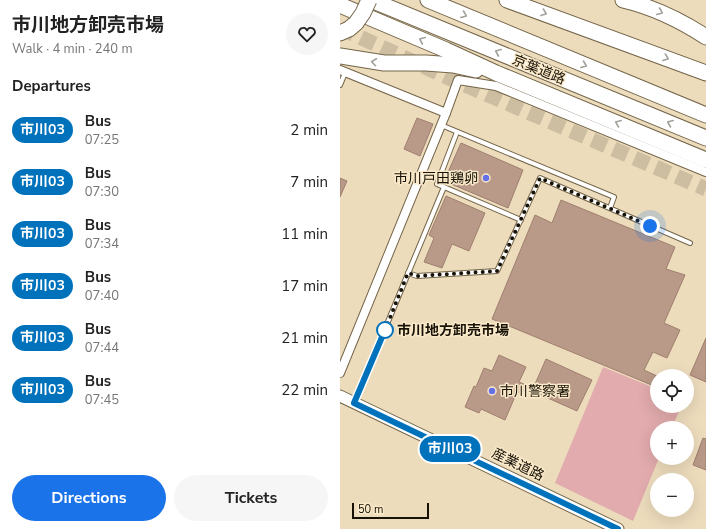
<!DOCTYPE html>
<meta charset="utf-8">
<style>
:root{--surface:#fff;--page:#f6f6f6;--text:#222;--muted:#767676;--accent:#1a73e8}
body{margin:0;font-family:"Nunito Sans","Noto Sans JP",sans-serif;background:var(--page);color:var(--text);height:100vh;display:flex;flex-direction:column;font-size:15px;white-space:nowrap}
*{box-sizing:border-box;margin:0}
p{font-size:13px;color:var(--muted)}
.icon{flex:none;width:22px;height:22px;fill:none;stroke:currentColor;stroke-width:2;stroke-linecap:round;stroke-linejoin:round}
.map{position:relative;flex:1;overflow:hidden}
.panel{display:flex;flex-direction:column;background:var(--surface);width:340px}
.panel>*{flex:none}
.badge{padding:0 8px;border-radius:13px;font-size:14px;line-height:26px}
.fabs{position:absolute;left:310px;top:369px;display:grid;gap:8px}
.fabs a{display:grid;place-items:center;width:44px;height:44px;border-radius:50%;background:var(--surface);box-shadow:0 4px 16px #0002;font-size:20px}
.scale{position:absolute;left:12px;bottom:10px;width:77px;box-sizing:border-box;padding-left:4px;border:2px solid #171106;border-top:0;font-size:11px;line-height:14px;white-space:nowrap;color:#171106;-webkit-text-stroke:3px #fae9c9;paint-order:stroke}
.you{position:absolute;width:20px;height:20px;margin:-10px;border:3px solid #fff;border-radius:50%;background:#1a73e8;box-shadow:0 0 0 6px #1a73e833}
.map>.badge{position:absolute;translate:-50% -50%;box-shadow:0 0 0 2px #fff}
h2{padding:0 12px;font-size:15px;line-height:36px}
.round{display:grid;place-items:center;flex:none;width:42px;height:42px;border-radius:21px;background:var(--page)}
.head{display:flex;align-items:center;justify-content:space-between;height:68px;padding:0 12px}
h1{font-size:19px;font-weight:700;line-height:30px}
.primary-button{display:flex;gap:8px;margin-top:auto;padding:8px 12px}
.primary-button a{flex:1;height:46px;border-radius:24px;background:var(--accent);color:#fff;font-size:16px;font-weight:700;line-height:46px;text-align:center}
.primary-button a+a{background:var(--page);color:var(--text)}
ul{padding:0;list-style:none}
li{display:flex;align-items:center;gap:12px;height:52px;padding:0 12px}
li div{flex:1}
li b{display:block;font-size:15px}
li em{font-style:normal}
li .badge{min-width:44px;font-weight:700;text-align:center}
main{display:flex;flex:1;min-height:0}
.map>svg:first-child{display:block}
.green{fill:#e2abad}
.building{fill:#b99988;stroke:#9f7f6f}
.lines{fill:none;stroke-linecap:round;stroke-linejoin:round}
.highway-tunnel{stroke:#cdbea1;stroke-width:15;stroke-dasharray:15 8;stroke-linecap:butt}
.lane-casing{stroke:#746549;stroke-width:6}
.street-casing{stroke:#746549;stroke-width:10}
.secondary-casing{stroke:#746549;stroke-width:13}
.highway-casing{stroke:#746549;stroke-width:17}
.lane{stroke:#fff;stroke-width:4}
.street{stroke:#fff;stroke-width:8}
.secondary{stroke:#fff;stroke-width:11}
.highway{stroke:#fff;stroke-width:15}
.highway-bridge-casing{stroke:#746549;stroke-width:17;stroke-linecap:butt}
.highway-bridge{stroke:#fff;stroke-width:15}
.oneway{stroke:#a2a09b}
.line-casing{stroke:#fff;stroke-width:9}
.line{stroke:#0072bc;stroke-width:6}
.walk{stroke:#171106;stroke-width:4;stroke-dasharray:0 7.2}
.poi-dot{fill:#6470e8;stroke:#fae9c9;stroke-width:1.5}
.stop-dot{fill:#fff;stroke:#0072bc;stroke-width:2}
.labels{text-anchor:middle;stroke-width:3;stroke-linejoin:round;paint-order:stroke}
.street-label{font-size:14px;fill:#171106;stroke:#fae9c9}
.poi-label{font-size:14px;fill:#171106;stroke:#fae9c9;text-anchor:end}
.stop-label{font-size:14px;font-weight:bold;fill:#171106;stroke:#fae9c9;text-anchor:start}
</style>
<main>
<section class="panel">
<div class="head"><div><h1>市川地方卸売市場</h1><p>Walk · 4 min · 240 m</p></div><a class="round"><svg class="icon" aria-label="heart" viewBox="0 0 24 24"><path d="M12 20l-8-8c-3-5 5-10 8-4 3-6 11-1 8 4z"/></svg></a></div>
<h2>Departures</h2>
<ul>
<li><span class="badge" style="background:#0072bc;color:#fff">市川03</span><div><b>Bus</b><p>07:25</p></div><em>2 min</em></li>
<li><span class="badge" style="background:#0072bc;color:#fff">市川03</span><div><b>Bus</b><p>07:30</p></div><em>7 min</em></li>
<li><span class="badge" style="background:#0072bc;color:#fff">市川03</span><div><b>Bus</b><p>07:34</p></div><em>11 min</em></li>
<li><span class="badge" style="background:#0072bc;color:#fff">市川03</span><div><b>Bus</b><p>07:40</p></div><em>17 min</em></li>
<li><span class="badge" style="background:#0072bc;color:#fff">市川03</span><div><b>Bus</b><p>07:44</p></div><em>21 min</em></li>
<li><span class="badge" style="background:#0072bc;color:#fff">市川03</span><div><b>Bus</b><p>07:45</p></div><em>22 min</em></li>
</ul>
<div class="primary-button"><a>Directions</a><a>Tickets</a></div>
</section>
<div class="map">
<svg width="366" height="529" viewBox="0 0 366 529">
<rect width="100%" height="100%" fill="#eddcbc"/>
<path class="green" d="M 263,367 L 317,389 L 317,406 L 341,406 L 332,428 L 317,428 L 317,458 L 319,458 L 293,521 L 215,483 Z"/>
<g class="building">
<path d="M 77,118 L 93,124 L 80,156 L 64,149 Z"/>
<path d="M 121,143 L 183,170 L 168,208 L 104,181 Z"/>
<path d="M 0,178 L 7,181 L 0,197 Z"/>
<path d="M 106,196 L 145,213 L 129,251 L 112,244 L 102,268 L 84,262 L 94,238 L 89,235 Z"/>
<path d="M 221,200 L 335,247 L 326,269 L 345,275 L 324,323 L 340,330 L 327,358 L 313,352 L 304,370 L 317,376 L 314,386 L 152,319 L 195,215 L 212,223 Z"/>
<path d="M 366,338 L 366,382 L 350,375 Z"/>
<path d="M 159,355 L 186,367 L 179,382 L 186,385 L 182,394 L 177,392 L 165,420 L 141,409 L 139,413 L 125,407 L 134,386 L 136,387 L 144,368 L 152,371 Z"/>
<path d="M 206,359 L 252,380 L 237,411 L 192,391 Z"/>
<path d="M 363,438 L 366,439 L 366,470 L 353,465 Z"/>
</g>
<g class="lines">
<path class="highway-tunnel" d="M 0,28 L 109,78 L 366,189"/>
<defs>
<g id="lane">
<path d="M 0,85 L 5,73"/>
<path d="M 101,125 L 274,197 L 270,208"/>
<path d="M 117,132 L 97,184 L 181,220"/>
<path d="M 68,273 L 77,276 L 157,271 L 200,178 L 350,243"/>
<path d="M 15,401 L 104,187"/>
</g>
<g id="street">
<path d="M 0,70 L 106,113"/>
<path d="M 0,373 L 106,113 L 118,80 L 156,86 L 366,172"/>
</g>
<path id="secondary" d="M 0,396 L 278,529"/>
<g id="highway">
<path d="M 31,0 L 366,138"/>
<path d="M 88,0 L 366,115"/>
<path d="M 167,0 L 366,73"/>
<path d="M 283,0 C 313,7 340,20 366,37"/>
<path d="M 0,5 L 106,50 L 156,73 L 366,160"/>
<path d="M 0,33 L 9,29 L 16,23"/>
<path d="M 0,56 L 44,63 L 86,63 L 113,65 L 136,70"/>
</g>
</defs>
<use href="#lane" class="lane-casing"/>
<use href="#street" class="street-casing"/>
<use href="#secondary" class="secondary-casing"/>
<use href="#highway" class="highway-casing"/>
<use href="#lane" class="lane"/>
<use href="#street" class="street"/>
<use href="#secondary" class="secondary"/>
<use href="#highway" class="highway"/>
<defs>
<path id="highway-bridge" d="M 16,23 L 23,13 L 29,0"/>
</defs>
<use href="#highway-bridge" class="highway-bridge-casing"/>
<use href="#highway-bridge" class="highway-bridge"/>
</g>
<defs><path id="oneway-chevron" d="M-2-3.5L2.5 0L-2 3.5" fill="none" stroke-width="1.6" stroke-linecap="round" stroke-linejoin="round"/></defs>
<g class="oneway">
<use href="#oneway-chevron" transform="translate(320 12) rotate(23)"/>
<use href="#oneway-chevron" transform="translate(204 13) rotate(20)"/>
<use href="#oneway-chevron" transform="translate(124 15) rotate(22)"/>
<use href="#oneway-chevron" transform="translate(82 40) rotate(-157)"/>
<use href="#oneway-chevron" transform="translate(158 52) rotate(-158)"/>
<use href="#oneway-chevron" transform="translate(326 58) rotate(20)"/>
<use href="#oneway-chevron" transform="translate(34 62) rotate(-173)"/>
<use href="#oneway-chevron" transform="translate(244 65) rotate(22)"/>
<use href="#oneway-chevron" transform="translate(278 123) rotate(-158)"/>
<use href="#oneway-chevron" transform="translate(330 123) rotate(-158)"/>
</g>
<g class="lines">
<defs>
<path id="line" d="M 45,330 L 14,403 L 278,529"/>
</defs>
<use href="#line" class="line-casing"/>
<use href="#line" class="line"/>
<path class="walk" d="M 45,330 L 68,273 L 77,276 L 157,271 L 200,178 L 310,226"/>
</g>
<g class="poi-dot">
<circle cx="146" cy="178" r="4"/>
<circle cx="152" cy="391" r="4"/>
</g>
<circle class="stop-dot" cx="45" cy="330" r="8"/>
<g class="labels">
<g class="street-label">
<text transform="translate(199 69) rotate(22)" y="5">京葉道路</text>
<text transform="translate(178 464) rotate(26)" y="5">産業道路</text>
</g>
<g class="poi-label">
<text x="138" y="183">市川戸田鶏卵</text>
<text x="160" y="396" text-anchor="start">市川警察署</text>
</g>
<g class="stop-label">
<text x="57" y="335">市川地方卸売市場</text>
</g>
</g>
</svg>
<div class="fabs">
<a><svg class="icon" aria-label="locate" viewBox="0 0 24 24"><circle cx="12" cy="12" r="6"/><path d="M12 2v4M12 18v4M2 12h4M18 12h4"/></svg></a>
<a>+</a>
<a>−</a>
</div>
<div class="scale">50 m</div>
<div class="you" style="left:310px;top:226px"></div>
<b class="badge" style="left:110px;top:449px;background:#0072bc;color:#fff">市川03</b>
</div>
</main>
